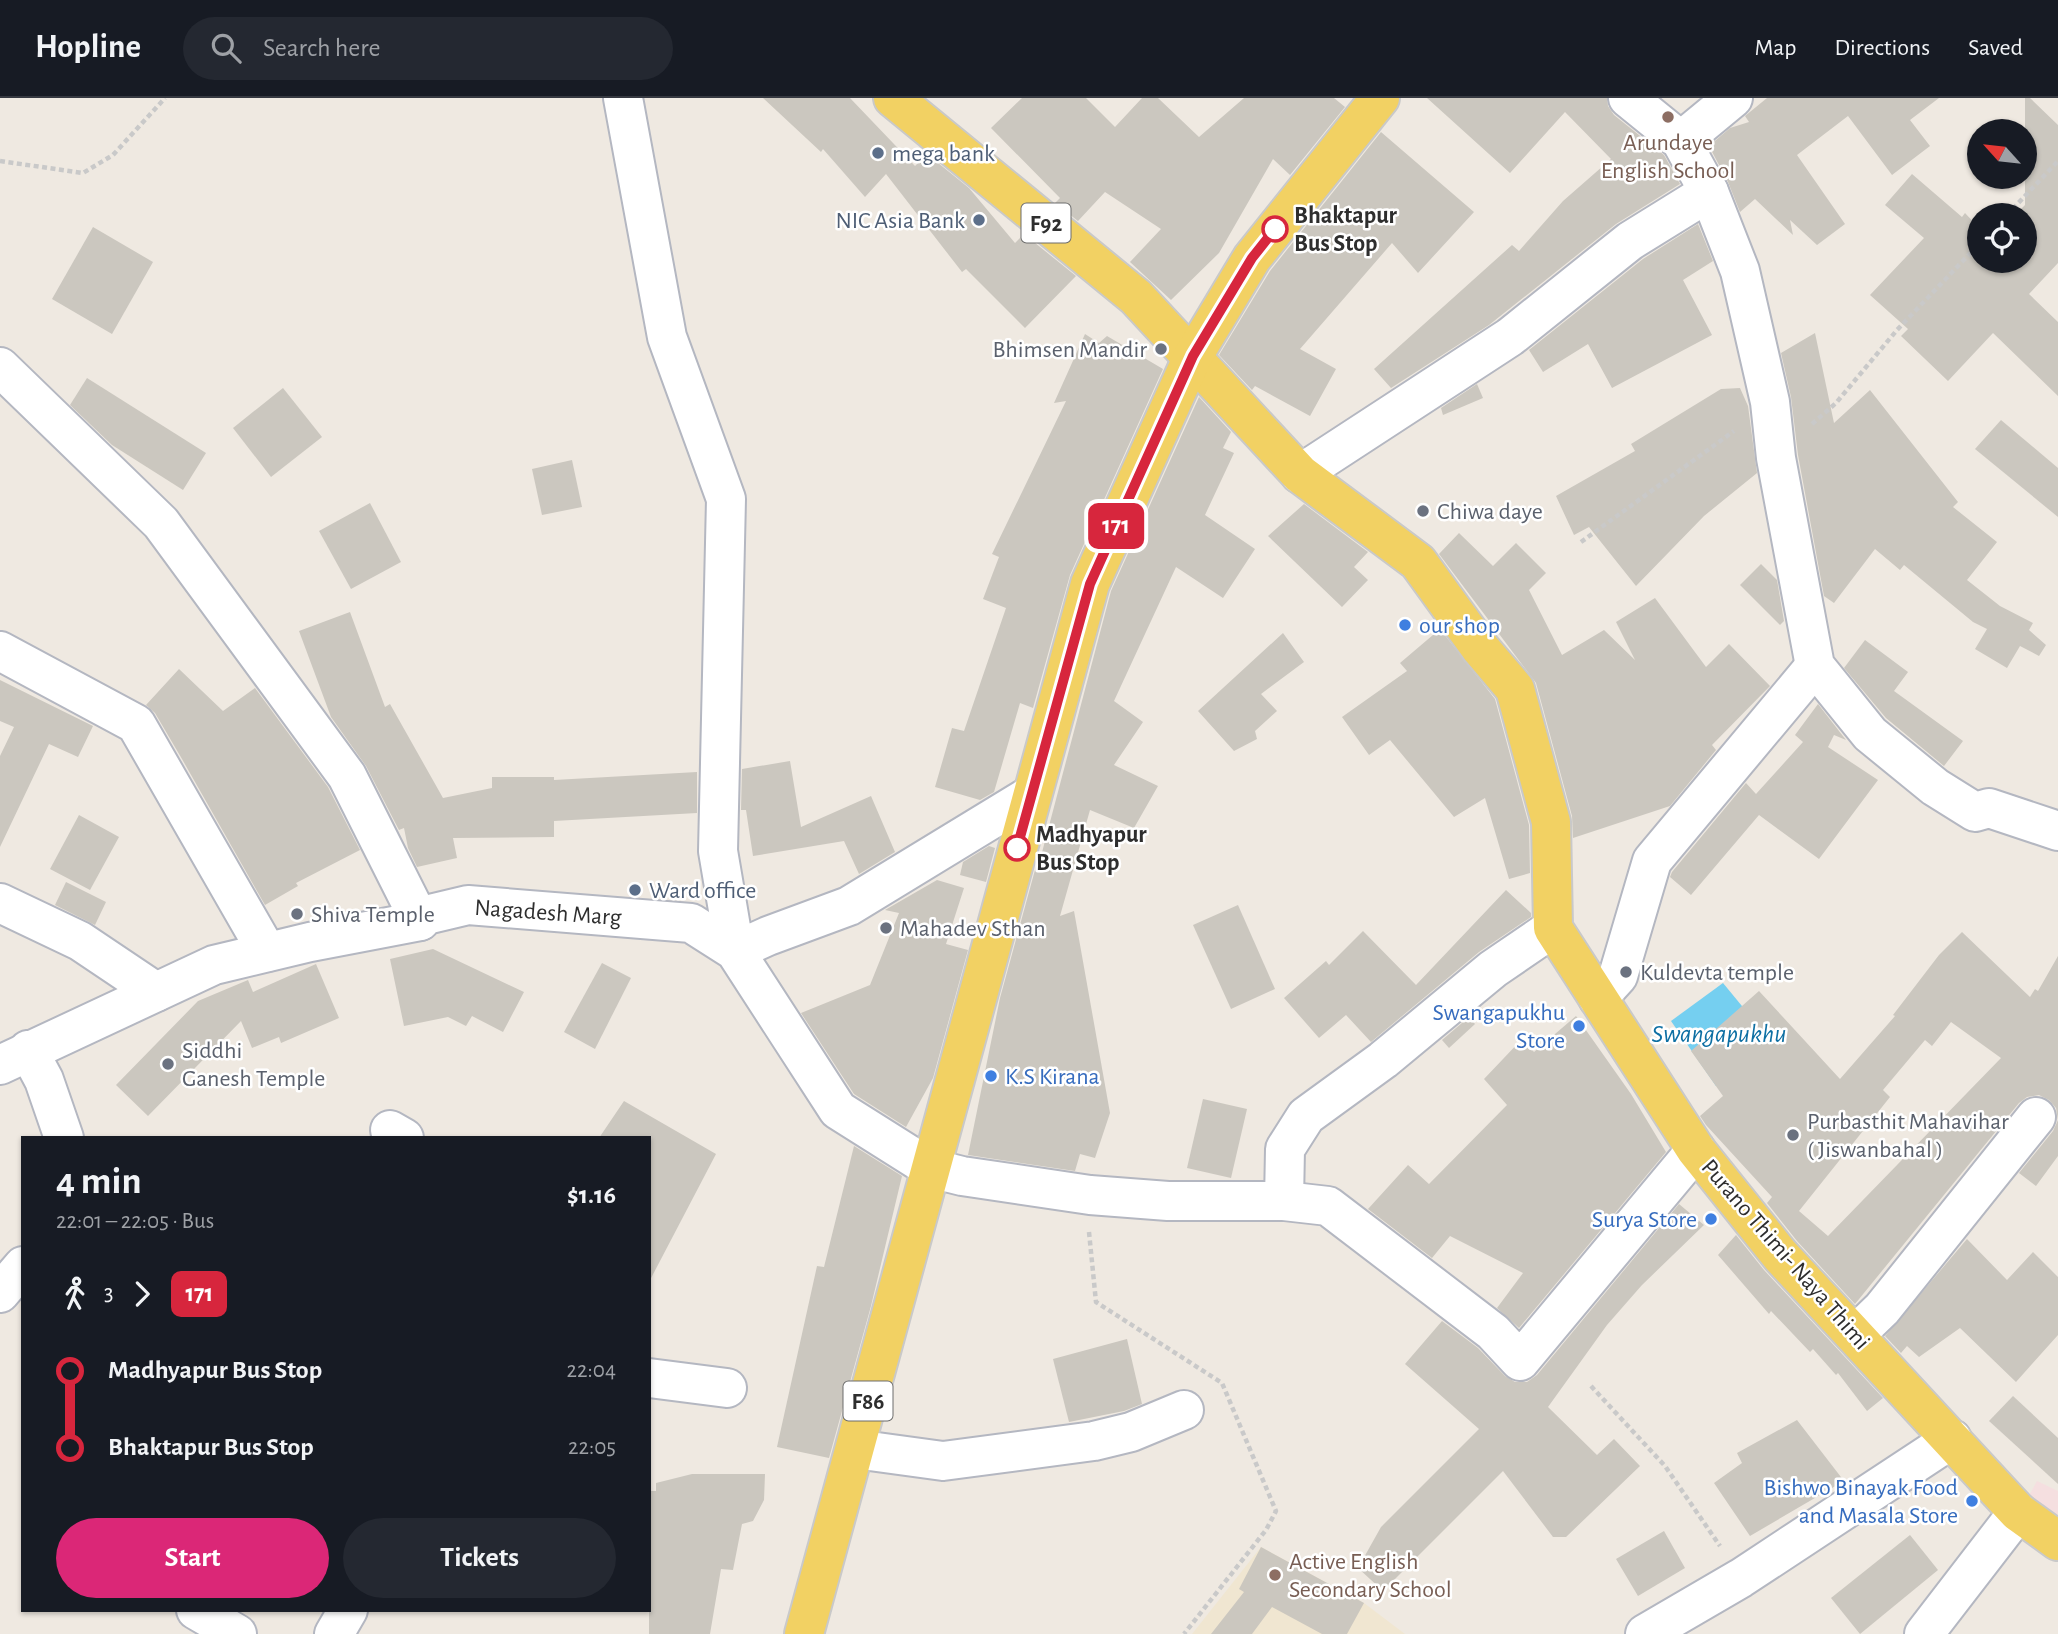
<!DOCTYPE html>
<meta charset="utf-8">
<style>
:root{--surface:#171b24;--page:#242831;--text:#f1f3f6;--muted:#9ea1a6;--line:#363941;--accent:#db2777}
body{margin:0;font-family:"Alegreya Sans",sans-serif;background:var(--page);color:var(--text);height:100vh;display:flex;flex-direction:column;font-size:26px;white-space:nowrap}
*{box-sizing:border-box;margin:0}
p{font-size:23px;color:var(--muted)}
.icon{flex:none;width:38px;height:38px;fill:none;stroke:currentColor;stroke-width:2;stroke-linecap:round;stroke-linejoin:round}
.map{position:relative;flex:1;overflow:hidden}
.panel{position:absolute;left:21px;top:1038px;width:630px;height:476px;display:flex;flex-direction:column;background:var(--surface);border-radius:0px;box-shadow:0 2px 5px #0004}
.panel>*{flex:none}
.badge{padding:0 14px;border-radius:10px;font-size:24px;line-height:46px}
.needle{width:46px;rotate:297deg}
.controls{position:absolute;left:1967px;top:21px;display:grid;gap:14px}
.controls a{display:grid;place-items:center;width:70px;height:70px;border-radius:50%;background:var(--surface);box-shadow:0 2px 5px #0004;font-size:35px}
.map>.badge{position:absolute;translate:-50% -50%;box-shadow:0 0 0 4px #fff}
.legs{display:flex;align-items:center;gap:10px;height:77px;padding:0 35px;font-size:23px}
.legs p{margin-inline-start:auto}
.head{display:flex;align-items:center;justify-content:space-between;height:119px;padding:0 35px}
h1{font-size:38px;font-weight:700;line-height:52px}
.button{display:flex;gap:14px;margin-top:auto;padding:14px 35px}
.button a{flex:1;height:80px;border-radius:42px;background:var(--accent);color:#fff;font-size:28px;font-weight:700;line-height:80px;text-align:center}
.button a+a{background:var(--page);color:var(--text)}
ul{padding:0 35px;list-style:none}
li{display:flex;align-items:center;gap:24px;height:77px;font-size:26px}
li i{display:grid;place-items:center;width:10px;height:100%;margin:0 9px;background:currentColor}
li i::after{content:'';width:18px;height:18px;margin:-9px;border:5px solid;border-radius:50%;background:var(--surface)}
li p{margin-inline-start:auto}
li:first-child i{background:linear-gradient(#0000 50%,currentColor 0)}
li:last-child i{background:linear-gradient(currentColor 50%,#0000 0)}
header{display:flex;align-items:center;gap:42px;box-sizing:border-box;height:98px;padding:0 35px;background:var(--surface);border-bottom:2px solid var(--line)}
header strong{font-size:33px}
nav{display:flex;gap:38px;margin-inline-start:auto;font-size:24px}
.search{width:490px;height:63px;background:var(--page);display:flex;align-items:center;gap:18px;box-sizing:border-box;padding:0 24px;border-radius:38px;color:var(--muted);font-size:26px}
.map>svg:first-child{display:block}
.education{fill:#f0e6d1}
.medical{fill:#f5dfe0}
.water{fill:#75cff0}
.building{fill:#cbc7bf;fill-rule:evenodd}
.lines{fill:none;stroke-linecap:round;stroke-linejoin:round}
.minor-casing{stroke:#b4b7c1;stroke-width:42}
.major-casing{stroke:#c9c9c9;stroke-width:42}
.path{stroke:#c9c9c9;stroke-width:4.5;stroke-dasharray:5 3.5;stroke-linecap:butt}
.minor{stroke:#fff;stroke-width:38}
.major{stroke:#f2d163;stroke-width:38}
.line-1-casing{stroke:#fff;stroke-width:16}
.line-1{stroke:#d7263d;stroke-width:10}
.education-dot{fill:#8d6e63;stroke:#fff;stroke-width:2.5}
.service-dot{fill:#5c6f8a;stroke:#fff;stroke-width:2.5}
.stop-1-dot{fill:#fff;stroke:#d7263d;stroke-width:3.5}
.worship-dot{fill:#6b7280;stroke:#fff;stroke-width:2.5}
.shop-dot{fill:#3f7fe0;stroke:#fff;stroke-width:2.5}
.labels{text-anchor:middle;stroke-width:5;stroke-linejoin:round;paint-order:stroke}
.shield{fill:#fff;stroke:#6d6d6d;stroke-width:2}
.shield-label{font-size:23px;font-weight:bold;fill:#2e2e2e}
.education-label{font-size:24px;fill:#785e54;stroke:#fff}
.service-label{font-size:24px;fill:#4e5e75;stroke:#fff;text-anchor:start}
.stop-label{font-size:24px;font-weight:bold;fill:#2e2e2e;stroke:#fff;text-anchor:start}
.worship-label{font-size:24px;fill:#5b616d;stroke:#fff;text-anchor:start}
.shop-label{font-size:24px;fill:#366cbe;stroke:#fff;text-anchor:end}
.street-label{font-size:24px;fill:#2e2e2e;stroke:#fff}
.water-label{font-size:26px;font-style:italic;fill:#0d6fa3;stroke:#fff}
</style>
<header>
<strong>Hopline</strong>
<div class="search"><svg class="icon" aria-label="search" viewBox="0 0 24 24"><circle cx="10" cy="10" r="6"/><path d="M15 15l6 6"/></svg>Search here</div>
<nav><a>Map</a><a>Directions</a><a>Saved</a></nav>
</header>
<div class="map">
<svg width="2058" height="1536" viewBox="0 0 2058 1536">
<rect width="100%" height="100%" fill="#efe9e1"/>
<path class="education" d="M 1261,1449 L 1364,1505 L 1405,1536 L 1192,1536 Z"/>
<path class="medical" d="M 2037,1383 L 2058,1393 L 2058,1434 L 2025,1405 Z"/>
<path class="water" d="M 1723,885 L 1765,936 L 1716,988 L 1671,923 Z"/>
<g class="building">
<path d="M 763,0 L 850,0 L 915,68 L 927,56 L 969,90 L 1015,145 L 1024,136 L 1076,178 L 1025,230 L 966,171 L 962,174 L 886,76 L 865,99 L 823,51 L 821,54 Z"/>
<path d="M 1022,0 L 1086,0 L 1115,29 L 1142,0 L 1158,0 L 1199,39 L 1244,0 L 1334,0 L 1345,9 L 1290,77 L 1273,61 L 1219,155 L 1171,202 L 1130,164 L 1161,131 L 1105,94 L 1078,123 L 1055,105 L 1060,100 L 991,30 Z"/>
<path d="M 1427,0 L 1607,0 L 1608,8 L 1614,17 L 1664,57 L 1680,86 L 1616,126 L 1489,227 L 1391,290 L 1374,271 L 1512,147 L 1519,153 L 1563,103 L 1611,61 L 1565,14 L 1510,75 Z"/>
<path d="M 1767,0 L 1939,0 L 1910,22 L 1930,48 L 1892,77 L 1848,18 L 1797,57 L 1845,126 L 1817,147 L 1790,122 L 1793,137 L 1755,101 L 1740,114 L 1728,84 L 1709,48 L 1730,30 L 1749,24 L 1745,18 Z"/>
<path d="M 2025,0 L 2030,0 L 2058,27 L 2058,165 L 2029,196 L 2058,224 L 2058,298 L 1993,235 L 1948,283 L 1901,238 L 1908,231 L 1870,197 L 1924,140 L 1885,107 L 1912,76 L 1962,119 L 1965,115 L 1979,130 L 1979,163 L 2025,163 L 2025,117 L 2015,117 L 2025,107 Z"/>
<path d="M 1381,34 L 1474,114 L 1418,175 L 1392,145 L 1300,251 L 1336,271 L 1310,318 L 1255,288 L 1252,292 L 1219,257 L 1270,173 Z"/>
<path d="M 1698,126 L 1713,163 L 1683,182 L 1712,237 L 1612,290 L 1588,246 L 1543,274 L 1529,252 L 1643,161 Z"/>
<path d="M 93,129 L 153,164 L 112,236 L 52,201 Z"/>
<path d="M 1815,235 L 1834,325 L 1870,292 L 1958,404 L 1953,409 L 1997,444 L 1967,482 L 2000,508 L 2033,525 L 2029,532 L 2046,547 L 2039,558 L 2020,548 L 2007,570 L 1975,551 L 1987,531 L 1973,524 L 1904,467 L 1900,472 L 1875,451 L 1834,505 L 1824,498 L 1798,357 L 1791,299 L 1781,255 Z"/>
<path d="M 1085,236 L 1099,245 L 1107,238 L 1163,271 L 1070,477 L 1033,610 L 1020,605 L 994,694 L 980,702 L 935,689 L 952,630 L 964,633 L 1006,510 L 983,501 L 999,459 L 992,456 L 1066,303 L 1054,305 Z"/>
<path d="M 87,280 L 206,355 L 183,392 L 112,347 L 70,307 Z"/>
<path d="M 1477,286 L 1483,300 L 1443,317 L 1441,310 Z"/>
<path d="M 283,290 L 322,339 L 271,379 L 233,330 Z"/>
<path d="M 1740,290 L 1748,308 L 1757,375 L 1704,418 L 1636,488 L 1589,429 L 1574,437 L 1556,398 L 1635,353 L 1631,346 L 1721,291 Z"/>
<path d="M 1199,299 L 1231,334 L 1223,350 L 1234,355 L 1205,417 L 1255,451 L 1223,500 L 1176,469 L 1114,603 L 1143,624 L 1114,667 L 1158,688 L 1134,730 L 1090,712 L 1060,818 L 1074,813 L 1110,1015 L 1095,1060 L 1080,1056 L 1075,1073 L 968,1057 L 1000,900 L 1038,761 L 1040,762 L 1111,493 Z"/>
<path d="M 2001,322 L 2058,370 L 2058,419 L 1975,351 Z"/>
<path d="M 572,362 L 582,409 L 542,417 L 532,371 Z"/>
<path d="M 370,405 L 401,464 L 351,491 L 319,433 Z"/>
<path d="M 1304,406 L 1368,454 L 1354,469 L 1368,482 L 1342,509 L 1268,438 Z"/>
<path d="M 1459,435 L 1493,468 L 1516,445 L 1546,475 L 1529,492 L 1562,557 L 1604,532 L 1635,562 L 1616,524 L 1655,500 L 1706,569 L 1729,546 L 1770,588 L 1712,647 L 1716,652 L 1670,708 L 1573,740 L 1572,718 L 1536,585 L 1439,456 Z"/>
<path d="M 1761,466 L 1777,482 L 1784,523 L 1780,527 L 1740,487 Z"/>
<path d="M 350,514 L 385,609 L 390,606 L 443,700 L 492,690 L 492,679 L 554,679 L 554,682 L 697,674 L 697,715 L 554,723 L 554,739 L 453,740 L 457,760 L 417,769 L 408,750 L 404,730 L 399,732 L 366,668 L 331,619 L 299,533 Z"/>
<path d="M 1440,531 L 1495,601 L 1529,727 L 1530,775 L 1509,781 L 1485,700 L 1454,719 L 1390,642 L 1369,657 L 1342,619 L 1407,573 L 1400,565 Z"/>
<path d="M 1283,535 L 1304,564 L 1261,596 L 1277,613 L 1255,633 L 1257,641 L 1234,653 L 1198,613 Z"/>
<path d="M 1865,542 L 1908,574 L 1894,593 L 1963,643 L 1944,668 L 1886,620 L 1844,570 Z"/>
<path d="M 179,571 L 223,613 L 255,590 L 328,689 L 360,752 L 296,785 L 298,788 L 265,807 L 182,661 L 155,615 L 146,607 Z"/>
<path d="M 0,582 L 93,628 L 78,659 L 49,646 L 0,749 L 0,658 L 14,629 L 0,623 Z"/>
<path d="M 1818,606 L 1846,642 L 1834,637 L 1828,649 L 1878,682 L 1819,761 L 1759,717 L 1691,797 L 1670,779 L 1672,774 L 1746,685 L 1756,696 L 1803,644 L 1795,637 Z"/>
<path d="M 790,663 L 801,729 L 871,698 L 895,754 L 859,776 L 844,743 L 753,758 L 746,712 L 741,712 L 742,671 Z"/>
<path d="M 79,717 L 119,739 L 90,792 L 50,771 Z"/>
<path d="M 989,748 L 995,750 L 986,784 L 960,777 L 963,764 Z"/>
<path d="M 937,782 L 964,790 L 946,846 L 968,852 L 933,980 L 906,1029 L 854,996 L 801,915 L 870,887 L 899,815 L 885,812 Z"/>
<path d="M 66,784 L 106,804 L 95,827 L 55,807 Z"/>
<path d="M 1506,792 L 1531,815 L 1531,819 L 1479,854 L 1371,944 L 1346,917 L 1319,940 L 1284,900 L 1326,863 L 1329,867 L 1363,833 L 1416,887 Z"/>
<path d="M 1238,807 L 1275,891 L 1231,911 L 1193,827 Z"/>
<path d="M 1962,834 L 2030,899 L 2035,891 L 2038,893 L 2058,858 L 2058,1058 L 2036,1088 L 2019,1075 L 2053,1033 L 2058,1022 L 2056,1010 L 2049,1002 L 2039,997 L 2027,999 L 2019,1005 L 1855,1206 L 1797,1143 L 1767,1105 L 1772,1099 L 1706,1027 L 1700,1018 L 1723,998 L 1691,953 L 1759,893 L 1840,981 L 1895,918 L 1893,917 L 1939,857 ZM 1951,924 L 2001,960 L 1828,1138 L 1799,1113 L 1890,999 L 1883,992 L 1925,942 L 1932,948 Z"/>
<path d="M 433,851 L 524,894 L 503,934 L 472,918 L 466,928 L 448,919 L 404,928 L 390,861 Z"/>
<path d="M 602,865 L 631,880 L 595,951 L 564,934 Z"/>
<path d="M 316,866 L 339,920 L 281,945 L 279,939 L 252,950 L 241,923 L 148,1018 L 116,987 L 198,903 L 248,882 L 253,894 Z"/>
<path d="M 1576,918 L 1631,996 L 1666,1054 L 1519,1230 L 1497,1210 L 1523,1175 L 1450,1138 L 1432,1160 L 1368,1111 L 1408,1067 L 1429,1086 L 1507,1007 L 1484,981 L 1522,941 L 1534,954 Z"/>
<path d="M 1469,919 L 1475,926 L 1449,950 L 1442,942 Z"/>
<path d="M 1203,1001 L 1247,1011 L 1231,1080 L 1187,1070 Z"/>
<path d="M 624,1003 L 716,1056 L 649,1184 L 649,1040 L 599,1040 Z"/>
<path d="M 854,1048 L 902,1078 L 871,1208 L 829,1360 L 777,1349 L 817,1168 L 824,1169 Z"/>
<path d="M 1679,1106 L 1704,1127 L 1642,1187 L 1607,1227 L 1548,1309 L 1597,1357 L 1614,1341 L 1640,1368 L 1566,1439 L 1553,1439 L 1503,1373 L 1383,1493 L 1358,1470 L 1381,1429 L 1479,1331 L 1405,1266 L 1442,1223 L 1478,1250 L 1505,1278 L 1515,1284 L 1527,1284 L 1537,1277 Z"/>
<path d="M 1736,1137 L 1764,1172 L 1883,1300 L 1867,1313 L 1838,1275 L 1836,1277 L 1813,1251 L 1810,1254 L 1771,1213 L 1769,1216 L 1718,1157 Z"/>
<path d="M 1967,1141 L 2007,1182 L 2033,1154 L 2058,1179 L 2058,1237 L 2016,1284 L 1960,1230 L 1919,1259 L 1907,1248 L 1901,1255 L 1885,1238 Z"/>
<path d="M 1127,1241 L 1142,1306 L 1124,1313 L 1069,1324 L 1053,1261 Z"/>
<path d="M 2013,1298 L 2058,1340 L 2058,1386 L 1989,1323 Z"/>
<path d="M 1797,1322 L 1844,1383 L 1750,1438 L 1714,1385 L 1742,1365 L 1737,1355 Z"/>
<path d="M 692,1376 L 765,1376 L 764,1402 L 753,1423 L 742,1426 L 733,1472 L 721,1471 L 710,1536 L 649,1536 L 649,1393 L 656,1393 L 656,1385 Z"/>
<path d="M 1664,1433 L 1685,1470 L 1638,1498 L 1616,1461 Z"/>
<path d="M 1910,1437 L 1938,1472 L 1860,1536 L 1831,1500 Z"/>
<path d="M 1261,1449 L 1364,1505 L 1347,1536 L 1322,1536 L 1272,1509 L 1252,1536 L 1211,1536 L 1244,1494 L 1239,1491 Z"/>
</g>
<g class="lines">
<defs>
<g id="minor">
<path d="M 623,0 L 667,239 L 726,401 L 718,753 L 735,853 L 768,838 L 849,808 L 1031,697"/>
<path d="M 1628,0 L 1681,43 L 1709,94 L 1740,173 L 1770,304 L 1776,360 L 1815,568 L 1870,636 L 1935,689 L 1975,714 L 1989,710 L 2058,733"/>
<path d="M 1681,43 L 1733,0"/>
<path d="M 0,269 L 161,425 L 347,678 L 420,823"/>
<path d="M 1300,376 L 1510,239 L 1630,143 L 1709,94"/>
<path d="M 0,553 L 136,626 L 267,854"/>
<path d="M 0,805 L 80,843 L 156,894"/>
<path d="M 1598,900 L 1618,878 L 1652,763 L 1815,568"/>
<path d="M 28,952 L 44,982 L 64,1040"/>
<path d="M 0,967 L 214,867 L 310,844 L 420,823 L 426,817 L 468,807 L 691,825 L 735,853 L 838,1012 L 930,1070 L 962,1078 L 1090,1097 L 1168,1103 L 1284,1103 L 1328,1108 L 1493,1234 L 1520,1263 L 1696,1052"/>
<path d="M 390,1032 L 404,1040"/>
<path d="M 1284,1103 L 1285,1051 L 1306,1018 L 1383,962 L 1493,871 L 1553,830"/>
<path d="M 0,1195 L 23,1168"/>
<path d="M 1855,1237 L 1882,1211 L 2036,1019"/>
<path d="M 649,1280 L 727,1290"/>
<path d="M 855,1351 L 943,1363 L 1094,1343 L 1131,1334 L 1184,1312"/>
<path d="M 196,1512 L 237,1536"/>
<path d="M 334,1536 L 348,1512"/>
<path d="M 1645,1536 L 1741,1480 L 1952,1341"/>
<path d="M 1924,1536 L 2018,1414"/>
</g>
<g id="major">
<path d="M 893,0 L 1136,199 L 1300,376 L 1418,464 L 1481,551 L 1515,591 L 1551,724 L 1553,830 L 1696,1052 L 1780,1157 L 2018,1414 L 2058,1443"/>
<path d="M 804,1536 L 1090,486 L 1193,258 L 1252,160 L 1380,0"/>
</g>
</defs>
<use href="#minor" class="minor-casing"/>
<use href="#major" class="major-casing"/>
<g class="path">
<path d="M 0,63 L 83,75 L 113,57 L 165,0"/>
<path d="M 2007,117 L 2058,63"/>
<path d="M 1812,326 L 1836,305 L 1897,232 L 1979,146"/>
<path d="M 1581,444 L 1734,333"/>
<path d="M 1089,1134 L 1096,1204 L 1222,1285 L 1276,1413 L 1266,1432 L 1184,1536"/>
<path d="M 1591,1288 L 1665,1368 L 1720,1448"/>
</g>
<use href="#minor" class="minor"/>
<use href="#major" class="major"/>
</g>
<g class="lines">
<defs>
<path id="line-1" d="M 1017,750 L 1090,486 L 1193,258 L 1252,160 L 1275,131"/>
</defs>
<use href="#line-1" class="line-1-casing"/>
<use href="#line-1" class="line-1"/>
</g>
<g class="education-dot">
<circle cx="1668" cy="19" r="7"/>
<circle cx="1275" cy="1477" r="7"/>
</g>
<g class="service-dot">
<circle cx="878" cy="55" r="7"/>
<circle cx="979" cy="122" r="7"/>
<circle cx="635" cy="792" r="7"/>
</g>
<g class="stop-1-dot">
<circle cx="1275" cy="131" r="12"/>
<circle cx="1017" cy="750" r="12"/>
</g>
<g class="worship-dot">
<circle cx="1161" cy="251" r="7"/>
<circle cx="1423" cy="413" r="7"/>
<circle cx="297" cy="816" r="7"/>
<circle cx="886" cy="830" r="7"/>
<circle cx="1626" cy="874" r="7"/>
<circle cx="168" cy="966" r="7"/>
<circle cx="1793" cy="1037" r="7"/>
</g>
<g class="shop-dot">
<circle cx="1405" cy="527" r="7"/>
<circle cx="1579" cy="928" r="7"/>
<circle cx="991" cy="978" r="7"/>
<circle cx="1711" cy="1121" r="7"/>
<circle cx="1972" cy="1403" r="7"/>
</g>
<g class="labels">
<g class="shield">
<rect x="1021.5" y="105.5" width="49" height="39" rx="5"/>
<rect x="843.5" y="1283.5" width="49" height="39" rx="5"/>
</g>
<g class="shield-label">
<text x="1046" y="133">F92</text>
<text x="868" y="1311">F86</text>
</g>
<g class="education-label">
<text x="1668" y="52">Arundaye<tspan x="1668" dy="28">English School</tspan></text>
<text x="1289" y="1471" text-anchor="start">Active English<tspan x="1289" dy="28">Secondary School</tspan></text>
</g>
<g class="service-label">
<text x="892" y="63">mega bank</text>
<text x="965" y="130" text-anchor="end">NIC Asia Bank</text>
<text x="649" y="800">Ward office</text>
</g>
<g class="stop-label">
<text x="1294" y="125">Bhaktapur<tspan x="1294" dy="28">Bus Stop</tspan></text>
<text x="1036" y="744">Madhyapur<tspan x="1036" dy="28">Bus Stop</tspan></text>
</g>
<g class="worship-label">
<text x="1147" y="259" text-anchor="end">Bhimsen Mandir</text>
<text x="1437" y="421">Chiwa daye</text>
<text x="311" y="824">Shiva Temple</text>
<text x="900" y="838">Mahadev Sthan</text>
<text x="1640" y="882">Kuldevta temple</text>
<text x="182" y="960">Siddhi<tspan x="182" dy="28">Ganesh Temple</tspan></text>
<text x="1807" y="1031">Purbasthit Mahavihar<tspan x="1807" dy="28">( Jiswanbahal )</tspan></text>
</g>
<g class="shop-label">
<text x="1419" y="535" text-anchor="start">our shop</text>
<text x="1565" y="922">Swangapukhu<tspan x="1565" dy="28">Store</tspan></text>
<text x="1005" y="986" text-anchor="start">K.S Kirana</text>
<text x="1697" y="1129">Surya Store</text>
<text x="1958" y="1397">Bishwo Binayak Food<tspan x="1958" dy="28">and Masala Store</tspan></text>
</g>
<g class="street-label">
<text transform="translate(548 814) rotate(4)" y="8">Nagadesh Marg</text>
<text transform="translate(1786 1156) rotate(49)" y="8">Purano Thimi- Naya Thimi</text>
</g>
<g class="water-label">
<text x="1719" y="944">Swangapukhu</text>
</g>
</g>
</svg>
<div class="controls">
<a><svg class="needle" viewBox="-14 -14 28 28"><path d="M0-13l5 13h-10z" fill="#e53935"/><path d="M0 13l5-13h-10z" fill="#9ea1a6"/></svg></a>
<a><svg class="icon" aria-label="locate" viewBox="0 0 24 24"><circle cx="12" cy="12" r="6"/><path d="M12 2v4M12 18v4M2 12h4M18 12h4"/></svg></a>
</div>
<b class="badge" style="left:1116px;top:428px;background:#d7263d;color:#fff">171</b>
<section class="panel">
<div class="head"><div><h1>4 min</h1><p>22:01 – 22:05 · Bus</p></div><b>$1.16</b></div>
<div class="legs"><svg class="icon" aria-label="walk" viewBox="0 0 24 24"><circle cx="13" cy="4" r="2"/><path d="M13 8l-2 6 4 7M11 14l-3 7M7 12l3-4h3l4 4"/></svg>3<svg class="icon" aria-label="forward" viewBox="0 0 24 24"><path d="M9 5l7 7-7 7"/></svg><b class="badge" style="background:#d7263d;color:#fff">171</b></div>
<ul>
<li><i style="color:#d7263d"></i><b>Madhyapur Bus Stop</b><p>22:04</p></li>
<li><i style="color:#d7263d"></i><b>Bhaktapur Bus Stop</b><p>22:05</p></li>
</ul>
<div class="button"><a>Start</a><a>Tickets</a></div>
</section>
</div>
